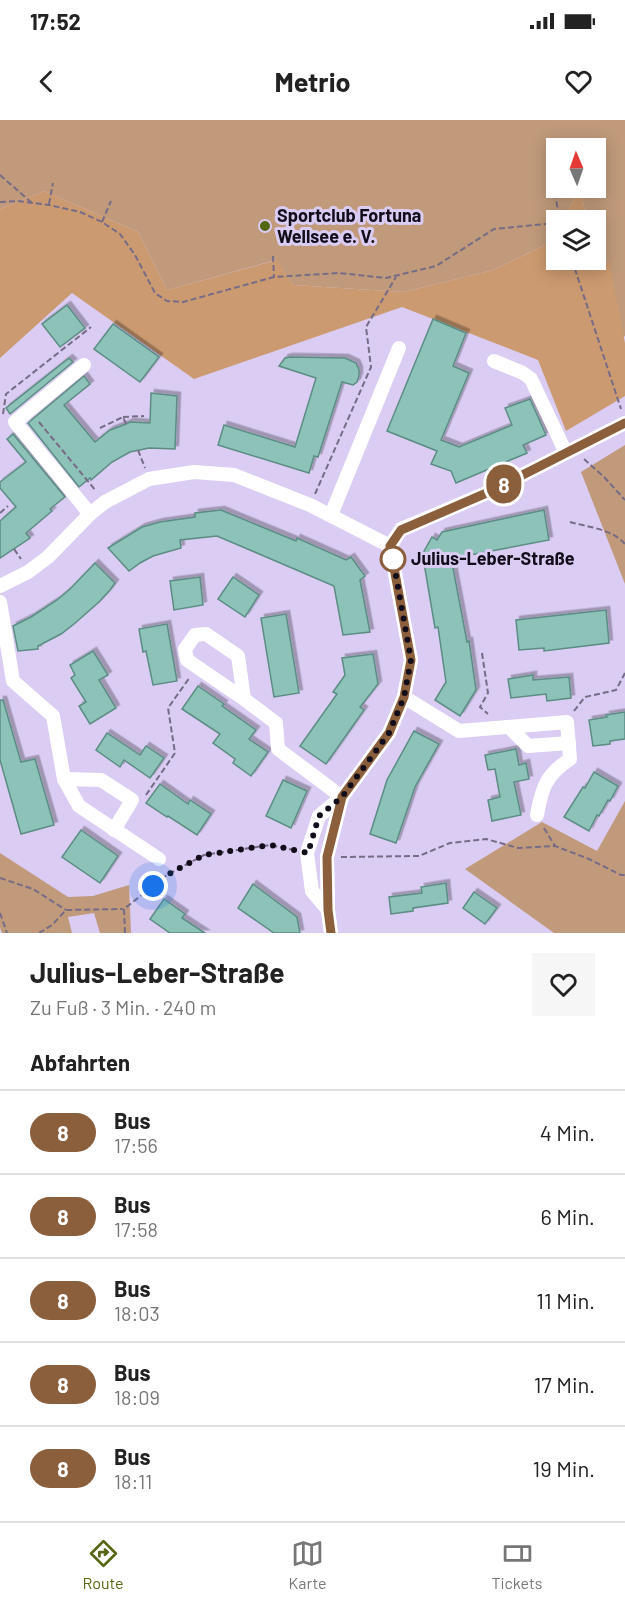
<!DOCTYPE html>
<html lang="de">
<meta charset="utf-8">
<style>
:root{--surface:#fff;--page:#f6f6f6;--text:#222;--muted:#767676;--line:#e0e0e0;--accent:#556712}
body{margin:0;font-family:Barlow,sans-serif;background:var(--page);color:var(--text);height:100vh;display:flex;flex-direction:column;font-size:22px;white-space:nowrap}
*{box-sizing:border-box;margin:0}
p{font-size:20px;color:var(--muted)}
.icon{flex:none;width:33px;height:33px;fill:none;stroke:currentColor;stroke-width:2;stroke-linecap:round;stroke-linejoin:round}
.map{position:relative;height:813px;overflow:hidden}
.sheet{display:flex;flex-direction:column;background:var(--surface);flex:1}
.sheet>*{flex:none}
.badge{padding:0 12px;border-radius:20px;font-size:21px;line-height:39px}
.needle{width:39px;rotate:358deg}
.fabs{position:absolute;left:546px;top:18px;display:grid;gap:12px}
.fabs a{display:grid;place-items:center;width:60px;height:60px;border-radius:0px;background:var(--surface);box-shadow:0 3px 15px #0003;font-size:30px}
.you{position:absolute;width:30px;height:30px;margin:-15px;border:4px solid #fff;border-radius:50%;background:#1a73e8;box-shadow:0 0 0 9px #1a73e833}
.map>.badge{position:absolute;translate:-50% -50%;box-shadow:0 0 0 3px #fff}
h2{padding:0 30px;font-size:22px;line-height:54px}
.round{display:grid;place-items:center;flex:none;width:63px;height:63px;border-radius:0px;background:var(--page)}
.summary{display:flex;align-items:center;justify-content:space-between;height:102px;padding:0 30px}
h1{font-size:28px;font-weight:700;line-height:45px}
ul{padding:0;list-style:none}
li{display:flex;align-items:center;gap:18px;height:84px;padding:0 30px;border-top:2px solid var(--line)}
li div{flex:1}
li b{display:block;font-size:22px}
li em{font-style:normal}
li .badge{min-width:66px;font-weight:700;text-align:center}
.status{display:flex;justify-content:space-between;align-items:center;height:42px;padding:0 30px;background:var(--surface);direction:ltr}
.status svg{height:16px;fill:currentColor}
header{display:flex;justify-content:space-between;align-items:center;height:78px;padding:0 30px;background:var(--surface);font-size:27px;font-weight:700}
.dock{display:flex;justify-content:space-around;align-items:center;height:84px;border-top:2px solid var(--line);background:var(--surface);font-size:16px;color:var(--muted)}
.dock a{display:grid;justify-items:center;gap:3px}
.dock .active{color:var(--accent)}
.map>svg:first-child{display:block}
.green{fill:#c09a7a;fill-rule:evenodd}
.forest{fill:#cc9a70}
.building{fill:#8dc2b8;stroke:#5b8d84;stroke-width:1.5;filter:url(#shadow)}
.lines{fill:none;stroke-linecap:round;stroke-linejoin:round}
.path{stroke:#766c86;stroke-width:2;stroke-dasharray:6 3;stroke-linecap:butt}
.minor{stroke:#fff;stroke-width:14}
.line-casing{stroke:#fff;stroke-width:14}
.line{stroke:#8b5e3c;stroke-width:9}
.walk{stroke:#120d1a;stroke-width:6;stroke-dasharray:0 10.8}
.poi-dot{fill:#556712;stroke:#daccf3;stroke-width:2}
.stop-dot{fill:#fff;stroke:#8b5e3c;stroke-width:3}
.labels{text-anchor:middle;stroke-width:6;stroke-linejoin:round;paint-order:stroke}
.poi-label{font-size:18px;font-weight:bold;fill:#120d1a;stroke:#daccf3;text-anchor:start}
.stop-label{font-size:18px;font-weight:bold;fill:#120d1a;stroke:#daccf3;text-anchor:start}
</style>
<div class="status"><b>17:52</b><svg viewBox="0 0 49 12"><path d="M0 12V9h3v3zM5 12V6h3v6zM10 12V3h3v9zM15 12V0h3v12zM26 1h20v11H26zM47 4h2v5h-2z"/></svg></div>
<header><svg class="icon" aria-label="back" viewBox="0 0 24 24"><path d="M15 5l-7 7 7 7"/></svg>Metrio<svg class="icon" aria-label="heart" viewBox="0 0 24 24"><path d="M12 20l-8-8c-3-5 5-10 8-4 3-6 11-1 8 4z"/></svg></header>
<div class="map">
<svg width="625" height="813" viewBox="0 0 625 813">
<defs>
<filter id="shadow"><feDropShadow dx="3.5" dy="-3.5" stdDeviation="0" flood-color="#0004"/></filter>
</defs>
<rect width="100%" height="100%" fill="#daccf3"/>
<g class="green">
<path d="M 0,0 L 625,0 L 625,216 L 623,217 L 608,141 L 597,142 L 596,136 L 596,100 L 587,100 L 580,68 L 563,100 L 556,100 L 556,114 L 553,121 L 493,150 L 404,172 L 293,165 L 276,140 L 167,170 L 138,112 L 44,71 L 0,89 ZM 556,28 L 596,28 L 596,68 L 556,68 Z"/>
<path d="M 625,325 L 625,464 L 581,352 Z"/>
<path d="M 625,681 L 625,813 L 554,813 L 465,749 L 542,702 L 597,731 Z"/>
<path d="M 0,733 L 68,777 L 93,776 L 129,765 L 131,813 L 100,813 L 94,793 L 68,797 L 72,813 L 2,813 L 0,808 Z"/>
</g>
<g class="forest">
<path d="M 580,68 L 587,100 L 563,100 Z"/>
<path d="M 44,71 L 138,112 L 167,170 L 277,140 L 293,165 L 404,172 L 493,150 L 553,121 L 556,114 L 556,140 L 596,140 L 596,136 L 597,142 L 609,141 L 625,223 L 625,276 L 566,311 L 538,240 L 402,187 L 194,259 L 72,173 L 0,238 L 0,89 Z"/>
</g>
<g class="building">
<path d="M 67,185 L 85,208 L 60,227 L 42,204 Z"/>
<path d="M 433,199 L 466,213 L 453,246 L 469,253 L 441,320 L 459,327 L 512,305 L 505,288 L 530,279 L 546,315 L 523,325 L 527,333 L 456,363 L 451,351 L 431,344 L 437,331 L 387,311 Z"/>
<path d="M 113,204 L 159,237 L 140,262 L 94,229 Z"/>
<path d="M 290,237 L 345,238 L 356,243 L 359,250 L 359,256 L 357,262 L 353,265 L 342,262 L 318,337 L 314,336 L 309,353 L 218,325 L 224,305 L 295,327 L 316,258 L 279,246 L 285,238 Z"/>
<path d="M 69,238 L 73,242 L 10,294 L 6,288 Z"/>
<path d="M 84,256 L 90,264 L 64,285 L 95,322 L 110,310 L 126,304 L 130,302 L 150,303 L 151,273 L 177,276 L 175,329 L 149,328 L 130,332 L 112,342 L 91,360 L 90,358 L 79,367 L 28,303 Z"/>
<path d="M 13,314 L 65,377 L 50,389 L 52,391 L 26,413 L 30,418 L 0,438 L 0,401 L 16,387 L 0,368 L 0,362 L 26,342 L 7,319 Z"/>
<path d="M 221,390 L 296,421 L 297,418 L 346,440 L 351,437 L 365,456 L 360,460 L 370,512 L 343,515 L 334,466 L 217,416 L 180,420 L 181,428 L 153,436 L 140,443 L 129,451 L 108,428 L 142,407 L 160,402 L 195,397 L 195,393 Z"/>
<path d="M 544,390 L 549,420 L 460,437 L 453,448 L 467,522 L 469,521 L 476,570 L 460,596 L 435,580 L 446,562 L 438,507 L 435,508 L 424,443 L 427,436 L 423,433 L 432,417 L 437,420 L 442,412 Z"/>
<path d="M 95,443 L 115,463 L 110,470 L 99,482 L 74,504 L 61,514 L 38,526 L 38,529 L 18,531 L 13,506 L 31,497 L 57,480 L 70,469 Z"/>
<path d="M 200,457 L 203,485 L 174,490 L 170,461 Z"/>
<path d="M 233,457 L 259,475 L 245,497 L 218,479 Z"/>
<path d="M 606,490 L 609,523 L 544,531 L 544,528 L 519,530 L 516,500 Z"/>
<path d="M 286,494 L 299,573 L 274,577 L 261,498 Z"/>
<path d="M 167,504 L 177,561 L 153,565 L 146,531 L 143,532 L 139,509 Z"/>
<path d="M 93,531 L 108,555 L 99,560 L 116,588 L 90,604 L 79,586 L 86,582 L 71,558 L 75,555 L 70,545 Z"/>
<path d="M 373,534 L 378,564 L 360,587 L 364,590 L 326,644 L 300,626 L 337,574 L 333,572 L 345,555 L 342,538 Z"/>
<path d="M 533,555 L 533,560 L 569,557 L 571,578 L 547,581 L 546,574 L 511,578 L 508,559 Z"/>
<path d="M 198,566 L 224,584 L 222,586 L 256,610 L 249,619 L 268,632 L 251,656 L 233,643 L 235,639 L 213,623 L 220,614 L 182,589 Z"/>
<path d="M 0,580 L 3,580 L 21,642 L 35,639 L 54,705 L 21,714 L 0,640 Z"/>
<path d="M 625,592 L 625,619 L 610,621 L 610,624 L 593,626 L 589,600 L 607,597 L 606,595 Z"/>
<path d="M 414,611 L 439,624 L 415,667 L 396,723 L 370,714 L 387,660 Z"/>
<path d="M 107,613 L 140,635 L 146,626 L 164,638 L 150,658 L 124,640 L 120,647 L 96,630 Z"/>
<path d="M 516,629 L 519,645 L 526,643 L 529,659 L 514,662 L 521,695 L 492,701 L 488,680 L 500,677 L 495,649 L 488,650 L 485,635 Z"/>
<path d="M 594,652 L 618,666 L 610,681 L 608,680 L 599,696 L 597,695 L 589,711 L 564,697 L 583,667 L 585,668 Z"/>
<path d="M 283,660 L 307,671 L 291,708 L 266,696 Z"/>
<path d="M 160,664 L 188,684 L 190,680 L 211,694 L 197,715 L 168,696 L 167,697 L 146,683 Z"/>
<path d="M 81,710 L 118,736 L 100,763 L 62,737 Z"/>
<path d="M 446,763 L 448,783 L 413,788 L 413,791 L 391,794 L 389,777 L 422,773 L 421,767 Z"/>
<path d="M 253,764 L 297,797 L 300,813 L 274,813 L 238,788 Z"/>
<path d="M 474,772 L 497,788 L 485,804 L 463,788 Z"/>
<path d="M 164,779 L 185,794 L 182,798 L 205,813 L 170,813 L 150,799 Z"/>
</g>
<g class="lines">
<g class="path">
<path d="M 0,55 L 32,83"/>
<path d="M 551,55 L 560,100"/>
<path d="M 0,82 L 18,81 L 49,85 L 80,92 L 102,102 L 120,114 L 135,135 L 155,173 L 167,181 L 183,182 L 274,157 L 339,153 L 386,158 L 436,146 L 494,109 L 556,103"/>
<path d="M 49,84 L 53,63"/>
<path d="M 102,102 L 111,81"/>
<path d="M 273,136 L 274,157"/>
<path d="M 572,140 L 621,289"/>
<path d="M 3,294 L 6,274 L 91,207"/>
<path d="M 123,297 L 144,296"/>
<path d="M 39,302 L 96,371"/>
<path d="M 100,308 L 123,297 L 126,304"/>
<path d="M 138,330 L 145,348"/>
<path d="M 584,339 L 605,358 L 625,380"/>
<path d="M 315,374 L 371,247 L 366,207 L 396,157"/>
<path d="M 0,393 L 8,386"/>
<path d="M 570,402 C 588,407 612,409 625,424"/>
<path d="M 14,429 L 21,439"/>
<path d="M 482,533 L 488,573 L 480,587 L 488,594"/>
<path d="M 574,591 L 585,577 L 616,570 L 625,553"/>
<path d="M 146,675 L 175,633 L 168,588 L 190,557"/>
<path d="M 544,708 L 555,726"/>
<path d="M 341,737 L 419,736 L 450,723 L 486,719 L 518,728 L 555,726 L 589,739 L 621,755 L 625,755"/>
<path d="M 0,758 L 33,769 L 66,790"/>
<path d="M 0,793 L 7,813"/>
<path d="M 39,813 L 52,805 L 66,790 L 123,789"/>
<path d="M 125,813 L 124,789 L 167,755 L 204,735 L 270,725 L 294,730"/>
</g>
<g class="minor">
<path d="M 494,241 L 523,253 L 531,259 L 566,333"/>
<path d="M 84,245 L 15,302 L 90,394"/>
<path d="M 331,395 L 399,228"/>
<path d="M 390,426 L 401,409 L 489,372 L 625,303"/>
<path d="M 0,466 L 28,452 L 48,437 L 90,394 L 105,382 L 149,359 L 194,352 L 234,355 L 310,385 L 390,426"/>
<path d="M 0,482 L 13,561 L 53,596 L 64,659 L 79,686 L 159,739"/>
<path d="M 404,577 L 459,611 L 567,602 L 570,639 C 546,655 542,667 537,695"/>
<path d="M 244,579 L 187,540 L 185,529 L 195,515 L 206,514 L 238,536 L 244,579 L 276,603 L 278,629 L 342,677"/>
<path d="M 510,608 L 528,626 L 569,623"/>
<path d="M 64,659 L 101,660 L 132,680 L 114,710"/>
<path d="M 328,790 L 312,771 L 307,733 L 319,696 L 342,677 L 389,613 L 404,577 L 411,540 L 390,426"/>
<path d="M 331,813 L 328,790 L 327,737 L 342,677"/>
</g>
</g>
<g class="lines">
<defs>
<path id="line" d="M 331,813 L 328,790 L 327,737 L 342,677 L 389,613 L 404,577 L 411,540 L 390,426 L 401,410 L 489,372 L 625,303"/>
</defs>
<use href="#line" class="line-casing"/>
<use href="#line" class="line"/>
<path class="walk" d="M 153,766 L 167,755 L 204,735 L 270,725 L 308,733 L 319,696 L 342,677 L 389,613 L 404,577 L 411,540 L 393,439"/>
</g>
<circle class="poi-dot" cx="265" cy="106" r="6"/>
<circle class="stop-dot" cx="393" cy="439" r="12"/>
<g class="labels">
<g class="poi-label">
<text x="277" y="102">Sportclub Fortuna<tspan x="277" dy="21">Wellsee e. V.</tspan></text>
</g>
<g class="stop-label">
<text x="411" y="445">Julius-Leber-Straße</text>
</g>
</g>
</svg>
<div class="fabs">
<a><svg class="needle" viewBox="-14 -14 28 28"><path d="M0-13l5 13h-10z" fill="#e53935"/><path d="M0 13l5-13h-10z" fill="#767676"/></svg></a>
<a><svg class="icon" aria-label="layers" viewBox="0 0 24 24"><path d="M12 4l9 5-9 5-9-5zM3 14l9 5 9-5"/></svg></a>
</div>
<div class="you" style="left:153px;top:766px"></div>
<b class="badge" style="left:504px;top:364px;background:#8b5e3c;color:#fff">8</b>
</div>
<section class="sheet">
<div class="summary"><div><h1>Julius-Leber-Straße</h1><p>Zu Fuß · 3 Min. · 240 m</p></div><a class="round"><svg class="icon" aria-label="heart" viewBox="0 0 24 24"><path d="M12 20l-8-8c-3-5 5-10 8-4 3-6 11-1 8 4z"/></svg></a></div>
<h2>Abfahrten</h2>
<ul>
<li><span class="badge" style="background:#8b5e3c;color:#fff">8</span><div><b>Bus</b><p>17:56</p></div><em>4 Min.</em></li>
<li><span class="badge" style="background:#8b5e3c;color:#fff">8</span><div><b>Bus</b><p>17:58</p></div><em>6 Min.</em></li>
<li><span class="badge" style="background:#8b5e3c;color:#fff">8</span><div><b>Bus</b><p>18:03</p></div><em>11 Min.</em></li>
<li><span class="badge" style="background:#8b5e3c;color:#fff">8</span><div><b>Bus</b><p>18:09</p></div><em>17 Min.</em></li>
<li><span class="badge" style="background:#8b5e3c;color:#fff">8</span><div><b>Bus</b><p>18:11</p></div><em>19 Min.</em></li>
</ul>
</section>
<nav class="dock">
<a class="active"><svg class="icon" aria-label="directions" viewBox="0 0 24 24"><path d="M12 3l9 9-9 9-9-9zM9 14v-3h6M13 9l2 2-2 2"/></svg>Route</a>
<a><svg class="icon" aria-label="map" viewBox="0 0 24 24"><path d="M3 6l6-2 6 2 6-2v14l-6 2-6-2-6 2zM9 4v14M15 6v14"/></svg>Karte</a>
<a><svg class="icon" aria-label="tickets" viewBox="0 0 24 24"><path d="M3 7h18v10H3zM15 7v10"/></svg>Tickets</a>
</nav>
